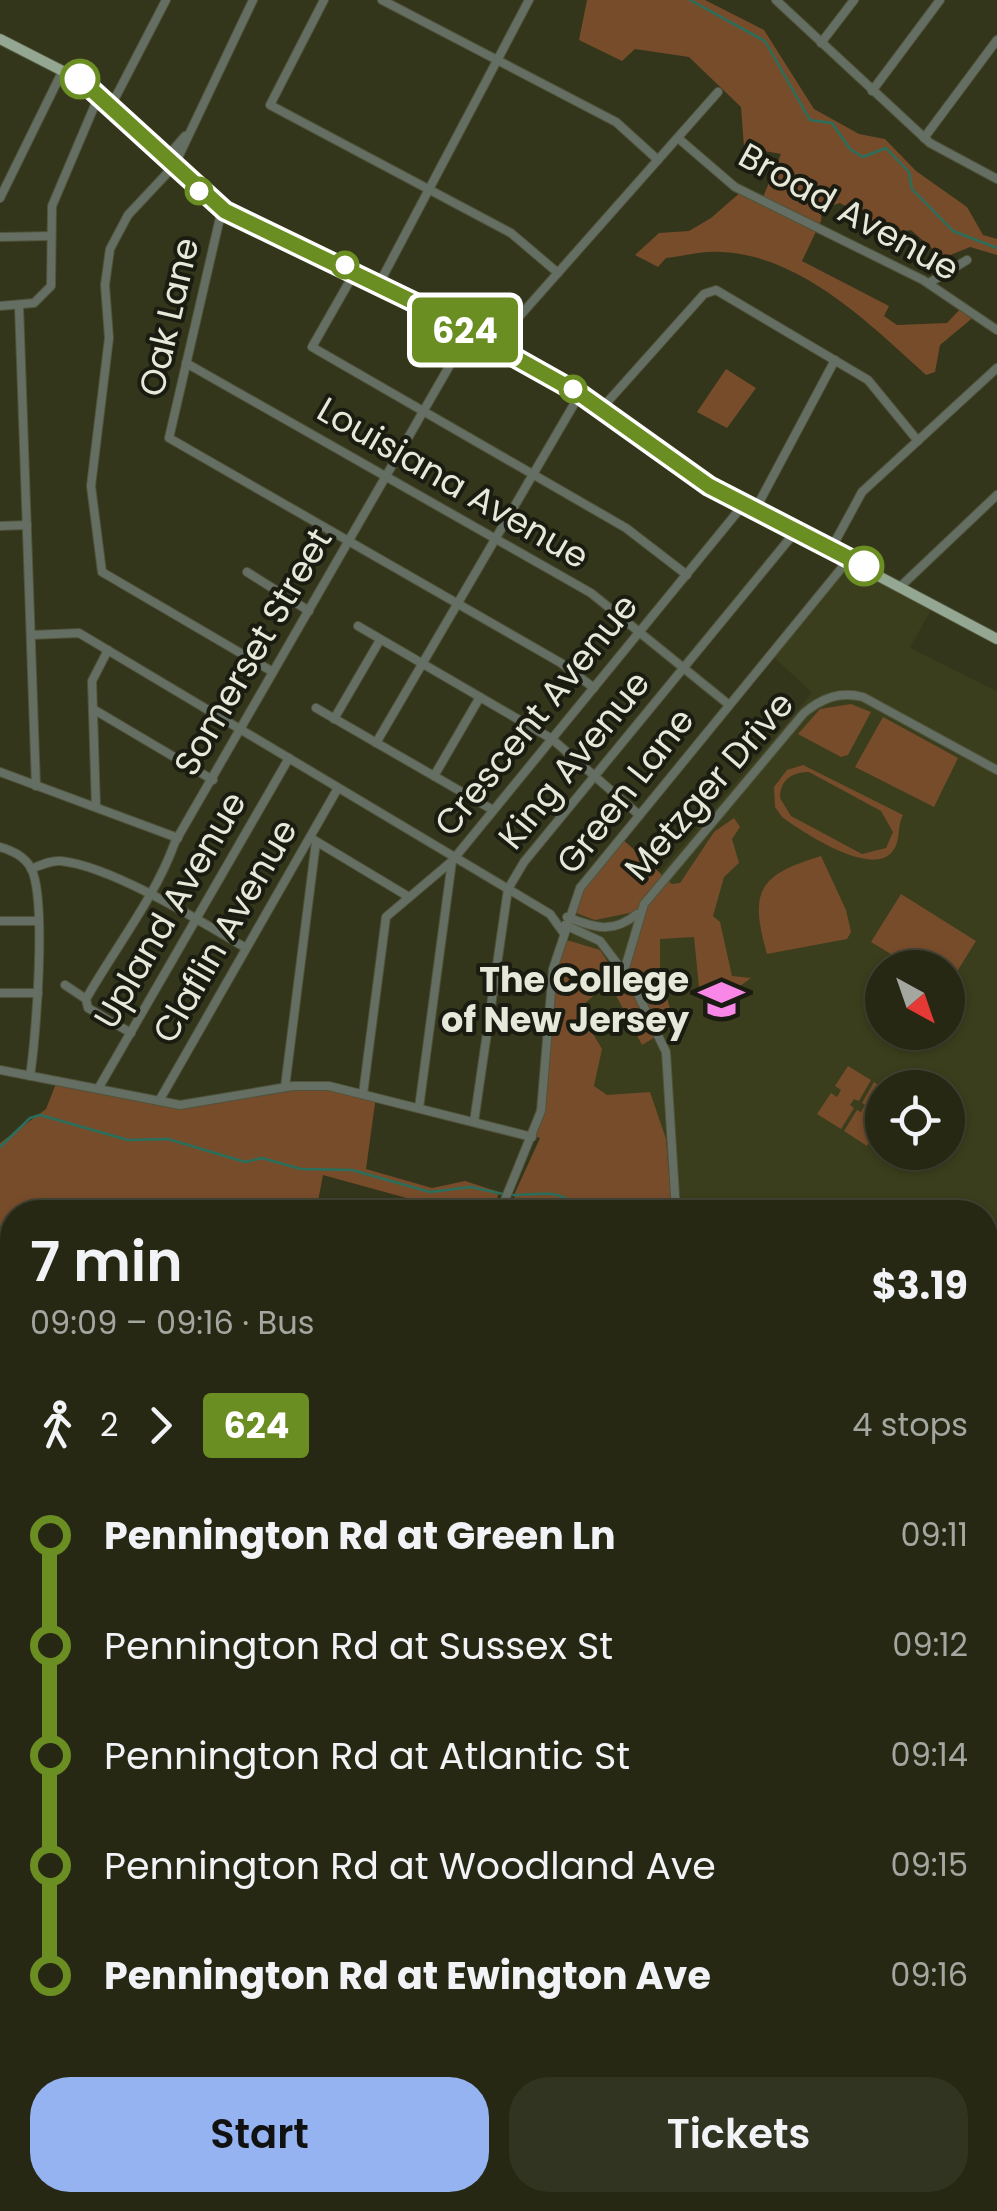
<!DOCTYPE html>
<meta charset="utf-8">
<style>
:root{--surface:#262814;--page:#323422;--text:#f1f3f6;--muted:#a4a6a0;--line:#424434;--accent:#95b2f1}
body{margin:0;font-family:Poppins,sans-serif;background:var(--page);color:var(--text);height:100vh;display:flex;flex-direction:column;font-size:38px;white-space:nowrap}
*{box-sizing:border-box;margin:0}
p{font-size:32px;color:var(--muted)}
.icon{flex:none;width:55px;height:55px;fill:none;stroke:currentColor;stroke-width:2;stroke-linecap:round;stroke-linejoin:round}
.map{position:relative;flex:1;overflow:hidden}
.panel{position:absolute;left:0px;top:1200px;width:998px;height:1012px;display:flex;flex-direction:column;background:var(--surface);border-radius:40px 40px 0 0;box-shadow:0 2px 8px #0004,0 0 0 2px var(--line)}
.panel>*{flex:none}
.badge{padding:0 20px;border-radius:8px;font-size:35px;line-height:65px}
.needle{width:65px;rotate:140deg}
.controls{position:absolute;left:865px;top:950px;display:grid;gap:20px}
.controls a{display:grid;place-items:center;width:100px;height:100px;border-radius:50%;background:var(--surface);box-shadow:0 2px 8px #0004,0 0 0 2px var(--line);font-size:50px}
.map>.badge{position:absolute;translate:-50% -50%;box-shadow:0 0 0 5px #fff}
.legs{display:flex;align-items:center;gap:15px;height:110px;padding:0 30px;font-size:32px}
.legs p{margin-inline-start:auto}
.head{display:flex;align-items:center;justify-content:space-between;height:170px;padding:0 30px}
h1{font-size:55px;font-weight:600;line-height:75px}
.button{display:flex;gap:20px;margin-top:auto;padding:20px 30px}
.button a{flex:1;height:115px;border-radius:40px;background:var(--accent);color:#111;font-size:40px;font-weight:600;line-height:115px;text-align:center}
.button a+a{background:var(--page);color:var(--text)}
ul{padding:0 30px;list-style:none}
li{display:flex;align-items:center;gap:35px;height:110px;font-size:38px}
li i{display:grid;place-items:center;width:15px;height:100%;margin:0 12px;background:currentColor}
li i::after{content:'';width:25px;height:25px;margin:-12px;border:8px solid;border-radius:50%;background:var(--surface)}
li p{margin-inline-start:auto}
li:first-child i{background:linear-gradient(#0000 50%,currentColor 0)}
li:last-child i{background:linear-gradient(currentColor 50%,#0000 0)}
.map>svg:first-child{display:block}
.built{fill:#3a3e1c;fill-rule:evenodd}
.green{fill:#774c2b;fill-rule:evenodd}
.water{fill:#2a6f5c}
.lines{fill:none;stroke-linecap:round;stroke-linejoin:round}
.stream{stroke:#2a6f5c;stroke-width:2.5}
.minor-casing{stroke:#505339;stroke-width:10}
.major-casing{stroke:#505339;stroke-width:12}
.minor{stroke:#646e63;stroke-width:8}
.major{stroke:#93a792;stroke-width:10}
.line-1-casing{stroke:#fff;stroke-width:22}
.line-1{stroke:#6b8e23;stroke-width:15}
.stop-1-dot{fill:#fff;stroke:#6b8e23;stroke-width:5}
.labels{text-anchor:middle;stroke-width:8;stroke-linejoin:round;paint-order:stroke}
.street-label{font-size:35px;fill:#e6e9d9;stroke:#1b1c11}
.poi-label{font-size:35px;font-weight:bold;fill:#e6e9d9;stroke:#1b1c11;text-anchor:end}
</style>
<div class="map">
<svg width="997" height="2211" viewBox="0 0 997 2211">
<rect width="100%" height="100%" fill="#33361b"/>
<path class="built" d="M 851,565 L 932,608 L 910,648 L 997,691 L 997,1481 L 985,1481 L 985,1212 L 660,1212 L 558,1083 L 565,952 L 583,901 L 621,849 L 660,872 L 812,693 L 774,657 ZM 882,968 L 948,968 L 948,1032 L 882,1032 ZM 882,1088 L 948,1088 L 948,1152 L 882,1152 Z"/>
<g class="green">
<path d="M 587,0 L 705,0 L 764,30 L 814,109 L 859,134 L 885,139 L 916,171 L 967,207 L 983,235 L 997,239 L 997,255 L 970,247 L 943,258 L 911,230 L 893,233 L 840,203 L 822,209 L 821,221 L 802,261 L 889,306 L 884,316 L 897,325 L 947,323 L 963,306 L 976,315 L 940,345 L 935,372 L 926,375 C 871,325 801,255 721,252 C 703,251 683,256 666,258 L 658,267 L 635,255 L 659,233 L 689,231 L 711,218 L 742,191 L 761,202 L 781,154 L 744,147 L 741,107 L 689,57 L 635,49 L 622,61 L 579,40 Z"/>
<path d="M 726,369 L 756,388 L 727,428 L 697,412 Z"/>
<path d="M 851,704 L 871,712 L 848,755 L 841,757 L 798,734 L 820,709 Z"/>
<path d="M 883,717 L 958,758 L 934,807 L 855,767 Z"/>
<path d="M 803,765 L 903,815 C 896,828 902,842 891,853 C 869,876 804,833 782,817 L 775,807 L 774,787 L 787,770 ZM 809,772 L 881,811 L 893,832 L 886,848 L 862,854 L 791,816 L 780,798 C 780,780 792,772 809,772 Z"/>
<path d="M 734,818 L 740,827 L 732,839 L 739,863 L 724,877 L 713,916 L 720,922 L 732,976 L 751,978 L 710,1008 L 700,997 L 694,937 L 660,939 L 660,969 L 674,1026 L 642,1045 L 609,982 L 582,1006 L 583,1017 L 602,1049 L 594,1086 L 607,1095 L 650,1092 L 666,1139 L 672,1212 L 507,1212 L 510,1207 L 517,1208 L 514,1195 L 540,1138 L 530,1134 L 542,1099 L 560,938 L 600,950 L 617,976 L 628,970 L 639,911 L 595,920 L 568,910 L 579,887 L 619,836 L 672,884 L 680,883 L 714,832 Z"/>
<path d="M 821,856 L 846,910 L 851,932 L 847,939 L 767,954 C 749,891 758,875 821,856 Z"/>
<path d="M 901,894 L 976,941 L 948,986 L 948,968 L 912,967 L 871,942 Z"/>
<path d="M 848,1066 L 871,1080 L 859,1101 L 854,1099 L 850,1105 L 854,1108 L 841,1129 L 817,1114 L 831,1093 L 837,1097 L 841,1090 L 835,1086 Z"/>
<path d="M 57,1081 L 181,1105 L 296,1085 L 376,1096 L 366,1169 L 432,1188 L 465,1181 L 499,1192 L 497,1199 L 421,1202 L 323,1175 L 316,1212 L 12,1212 L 12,1260 L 0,1279 L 0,1143 L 46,1109 Z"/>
<path d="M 874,1082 L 882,1088 L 882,1116 L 877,1122 L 880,1125 L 867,1146 L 844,1131 L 857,1110 L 861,1112 L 865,1105 L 862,1103 Z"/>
<path d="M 985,1462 L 997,1462 L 997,1591 L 985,1582 Z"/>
<path d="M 0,1882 L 12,1883 L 12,2056 L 0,2054 Z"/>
<path d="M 504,2200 L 617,2200 L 616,2211 L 503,2211 Z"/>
</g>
<path class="water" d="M 985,1352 L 997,1357 L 997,1462 L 985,1461 Z"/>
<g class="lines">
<g class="stream">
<path d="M 690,0 L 765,41 L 810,120 L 832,123 L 850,149 L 863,157 L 886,148 L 909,172 L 912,189 L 953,231 L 997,248"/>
<path d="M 0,1147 L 30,1118 L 40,1115 L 128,1140 L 168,1139 L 245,1162 L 262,1158 L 301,1169 L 352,1170 L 430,1192 L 471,1187 L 503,1194"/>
<path d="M 511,1195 C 539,1196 561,1185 581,1212"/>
<path d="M 6,1499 L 12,1480"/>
</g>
<defs>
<g id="minor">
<path d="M 253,0 L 174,166 L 128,215 L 110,249 L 105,285 L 109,338 L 91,486 L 102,572 L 273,672"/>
<path d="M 324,0 L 270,105 L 511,233 L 558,273"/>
<path d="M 382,0 L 616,122 L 658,160"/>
<path d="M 776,0 L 930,143 L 997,179"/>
<path d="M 821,43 L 854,0"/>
<path d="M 872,91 L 940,0"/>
<path d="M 112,104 L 166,0"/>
<path d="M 678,138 L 735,187 L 923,280 L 997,330"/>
<path d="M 924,138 L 997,40"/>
<path d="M 166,158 L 185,136"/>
<path d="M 0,198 L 63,70"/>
<path d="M 222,209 L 169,438 L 561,663 L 594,688"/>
<path d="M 0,237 L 51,236"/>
<path d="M 356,270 L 312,347 L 626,528 L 687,575"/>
<path d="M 380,282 L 529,0"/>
<path d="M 929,283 L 967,260"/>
<path d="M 0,306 L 34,303 L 51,286 L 52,206 L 100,93"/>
<path d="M 19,306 L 36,786"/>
<path d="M 494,345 L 718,92"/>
<path d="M 186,363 L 591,593 L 728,704"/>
<path d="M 602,408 L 704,294 L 716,290 L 868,380 L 918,441"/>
<path d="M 755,510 L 835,360"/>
<path d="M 0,526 L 27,525"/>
<path d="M 831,549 L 862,492 L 997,368"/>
<path d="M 247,572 L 309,611"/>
<path d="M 901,586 L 997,495"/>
<path d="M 358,626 L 552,739 L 638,814"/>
<path d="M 31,635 L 79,633 L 550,914 L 563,932"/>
<path d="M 316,708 L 493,810"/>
<path d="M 93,709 L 213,780"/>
<path d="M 334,719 L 380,640"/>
<path d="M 376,743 L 580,394"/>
<path d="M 0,772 L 178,838"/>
<path d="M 434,776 L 480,697"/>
<path d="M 96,807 L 92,681 L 108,650"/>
<path d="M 314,840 L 409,897"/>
<path d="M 0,847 C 13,851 24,856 31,868 C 47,899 36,1038 30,1076"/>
<path d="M 31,869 C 41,865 51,860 61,861 C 111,866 202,922 246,948"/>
<path d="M 567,917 C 595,928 613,934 637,914"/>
<path d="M 0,921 L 37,921"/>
<path d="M 565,925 L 600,941 L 625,974"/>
<path d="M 65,985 L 86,999 L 88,1008 L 131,1033"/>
<path d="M 0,993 L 38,993"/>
<path d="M 86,999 C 115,948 156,896 175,842 L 469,332"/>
<path d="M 0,1070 L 180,1105 L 293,1086 L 329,1086 L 532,1137"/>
<path d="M 285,1087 L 316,842"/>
<path d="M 98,1089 L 289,758"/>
<path d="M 363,1094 L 386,917 L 452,861"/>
<path d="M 159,1101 L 338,788"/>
<path d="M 419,1108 L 452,861 L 744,504"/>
<path d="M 474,1122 L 508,889 L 524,862 L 796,531"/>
<path d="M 500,1212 L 541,1111 L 553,969 L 580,888 L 849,559"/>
<path d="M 676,1212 L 666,1052 L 625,968 L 644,904 L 804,713 C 822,698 840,691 863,697 L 997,770"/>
<path d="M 0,1324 L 12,1276"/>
<path d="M 985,1329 L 997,1335"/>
<path d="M 0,1408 L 12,1410"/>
<path d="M 0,1513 L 12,1517"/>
<path d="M 0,1578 L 12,1540"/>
<path d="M 985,1628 L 997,1637"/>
<path d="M 985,1701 L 997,1697"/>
<path d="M 0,1713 L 12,1719"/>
<path d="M 0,1772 L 12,1721"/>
<path d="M 0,1833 L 12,1835"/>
<path d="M 985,1862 L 997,1858"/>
<path d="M 0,1882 L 12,1883"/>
<path d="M 985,1932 L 997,1926"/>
<path d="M 985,2011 L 997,2006"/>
<path d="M 985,2091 L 997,2088"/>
<path d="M 985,2172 L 997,2172"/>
<path d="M 73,2211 L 74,2200"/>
<path d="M 394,2211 L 395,2200"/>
<path d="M 465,2211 L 466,2200"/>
<path d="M 651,2211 L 652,2200"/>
<path d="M 722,2211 L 722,2200"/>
<path d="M 903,2211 L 926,2200"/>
</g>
<g id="major">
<path d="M 0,39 L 90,85 L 198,190 L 236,218 L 356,270 L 430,310 L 580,394 L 709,486 L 997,639"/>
<path d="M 0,1626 L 12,1632"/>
<path d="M 985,1778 L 997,1774"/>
</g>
</defs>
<use href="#minor" class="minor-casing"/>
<use href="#major" class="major-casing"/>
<use href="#minor" class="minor"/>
<use href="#major" class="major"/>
</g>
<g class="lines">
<defs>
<path id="line-1" d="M 80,79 L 225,211 L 430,310 L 580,394 L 709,486 L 864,566"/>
</defs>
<use href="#line-1" class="line-1-casing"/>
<use href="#line-1" class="line-1"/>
</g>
<defs>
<symbol id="university-bare" viewBox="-9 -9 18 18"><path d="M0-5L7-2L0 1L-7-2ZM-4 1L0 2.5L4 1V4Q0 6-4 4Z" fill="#f987e8" stroke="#1b1c11" stroke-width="2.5" paint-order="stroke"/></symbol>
</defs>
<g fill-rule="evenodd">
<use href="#university-bare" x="690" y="968" width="63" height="63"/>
</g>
<g class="stop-1-dot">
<circle cx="80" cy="79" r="18"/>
<circle cx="199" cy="191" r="12"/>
<circle cx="345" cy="265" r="12"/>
<circle cx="573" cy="389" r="12"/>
<circle cx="864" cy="566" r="18"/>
</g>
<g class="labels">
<g class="street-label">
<text transform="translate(849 212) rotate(29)" y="12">Broad Avenue</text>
<text transform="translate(169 317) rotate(-77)" y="12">Oak Lane</text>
<text transform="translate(453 483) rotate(30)" y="12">Louisiana Avenue</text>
<text transform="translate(253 652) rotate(-60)" y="12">Somerset Street</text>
<text transform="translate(536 715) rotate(-51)" y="12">Crescent Avenue</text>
<text transform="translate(574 760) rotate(-51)" y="12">King Avenue</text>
<text transform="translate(709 786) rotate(-49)" y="12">Metzger Drive</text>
<text transform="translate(625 791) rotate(-52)" y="12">Green Lane</text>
<text transform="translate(170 910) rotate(-60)" y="12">Upland Avenue</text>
<text transform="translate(225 931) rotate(-60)" y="12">Claflin Avenue</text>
</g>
<g class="poi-label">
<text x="689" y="992">The College<tspan x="689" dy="40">of New Jersey</tspan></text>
</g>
</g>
</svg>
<div class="controls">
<a><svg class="needle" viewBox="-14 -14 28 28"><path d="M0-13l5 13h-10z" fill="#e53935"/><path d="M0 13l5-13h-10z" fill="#a4a6a0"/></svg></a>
<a><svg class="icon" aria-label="locate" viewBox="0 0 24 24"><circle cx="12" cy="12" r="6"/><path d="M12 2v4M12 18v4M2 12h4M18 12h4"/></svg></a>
</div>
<b class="badge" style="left:465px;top:330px;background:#6b8e23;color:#fff">624</b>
<section class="panel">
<div class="head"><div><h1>7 min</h1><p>09:09 – 09:16 · Bus</p></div><b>$3.19</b></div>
<div class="legs"><svg class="icon" aria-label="walk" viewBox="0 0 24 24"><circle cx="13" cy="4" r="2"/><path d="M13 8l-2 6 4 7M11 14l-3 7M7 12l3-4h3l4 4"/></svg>2<svg class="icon" aria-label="forward" viewBox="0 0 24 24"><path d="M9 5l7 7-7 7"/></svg><b class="badge" style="background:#6b8e23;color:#fff">624</b><p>4 stops</p></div>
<ul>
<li><i style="color:#6b8e23"></i><b>Pennington Rd at Green Ln</b><p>09:11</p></li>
<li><i style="color:#6b8e23"></i><span>Pennington Rd at Sussex St</span><p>09:12</p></li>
<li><i style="color:#6b8e23"></i><span>Pennington Rd at Atlantic St</span><p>09:14</p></li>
<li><i style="color:#6b8e23"></i><span>Pennington Rd at Woodland Ave</span><p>09:15</p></li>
<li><i style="color:#6b8e23"></i><b>Pennington Rd at Ewington Ave</b><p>09:16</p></li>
</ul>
<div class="button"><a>Start</a><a>Tickets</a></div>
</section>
</div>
